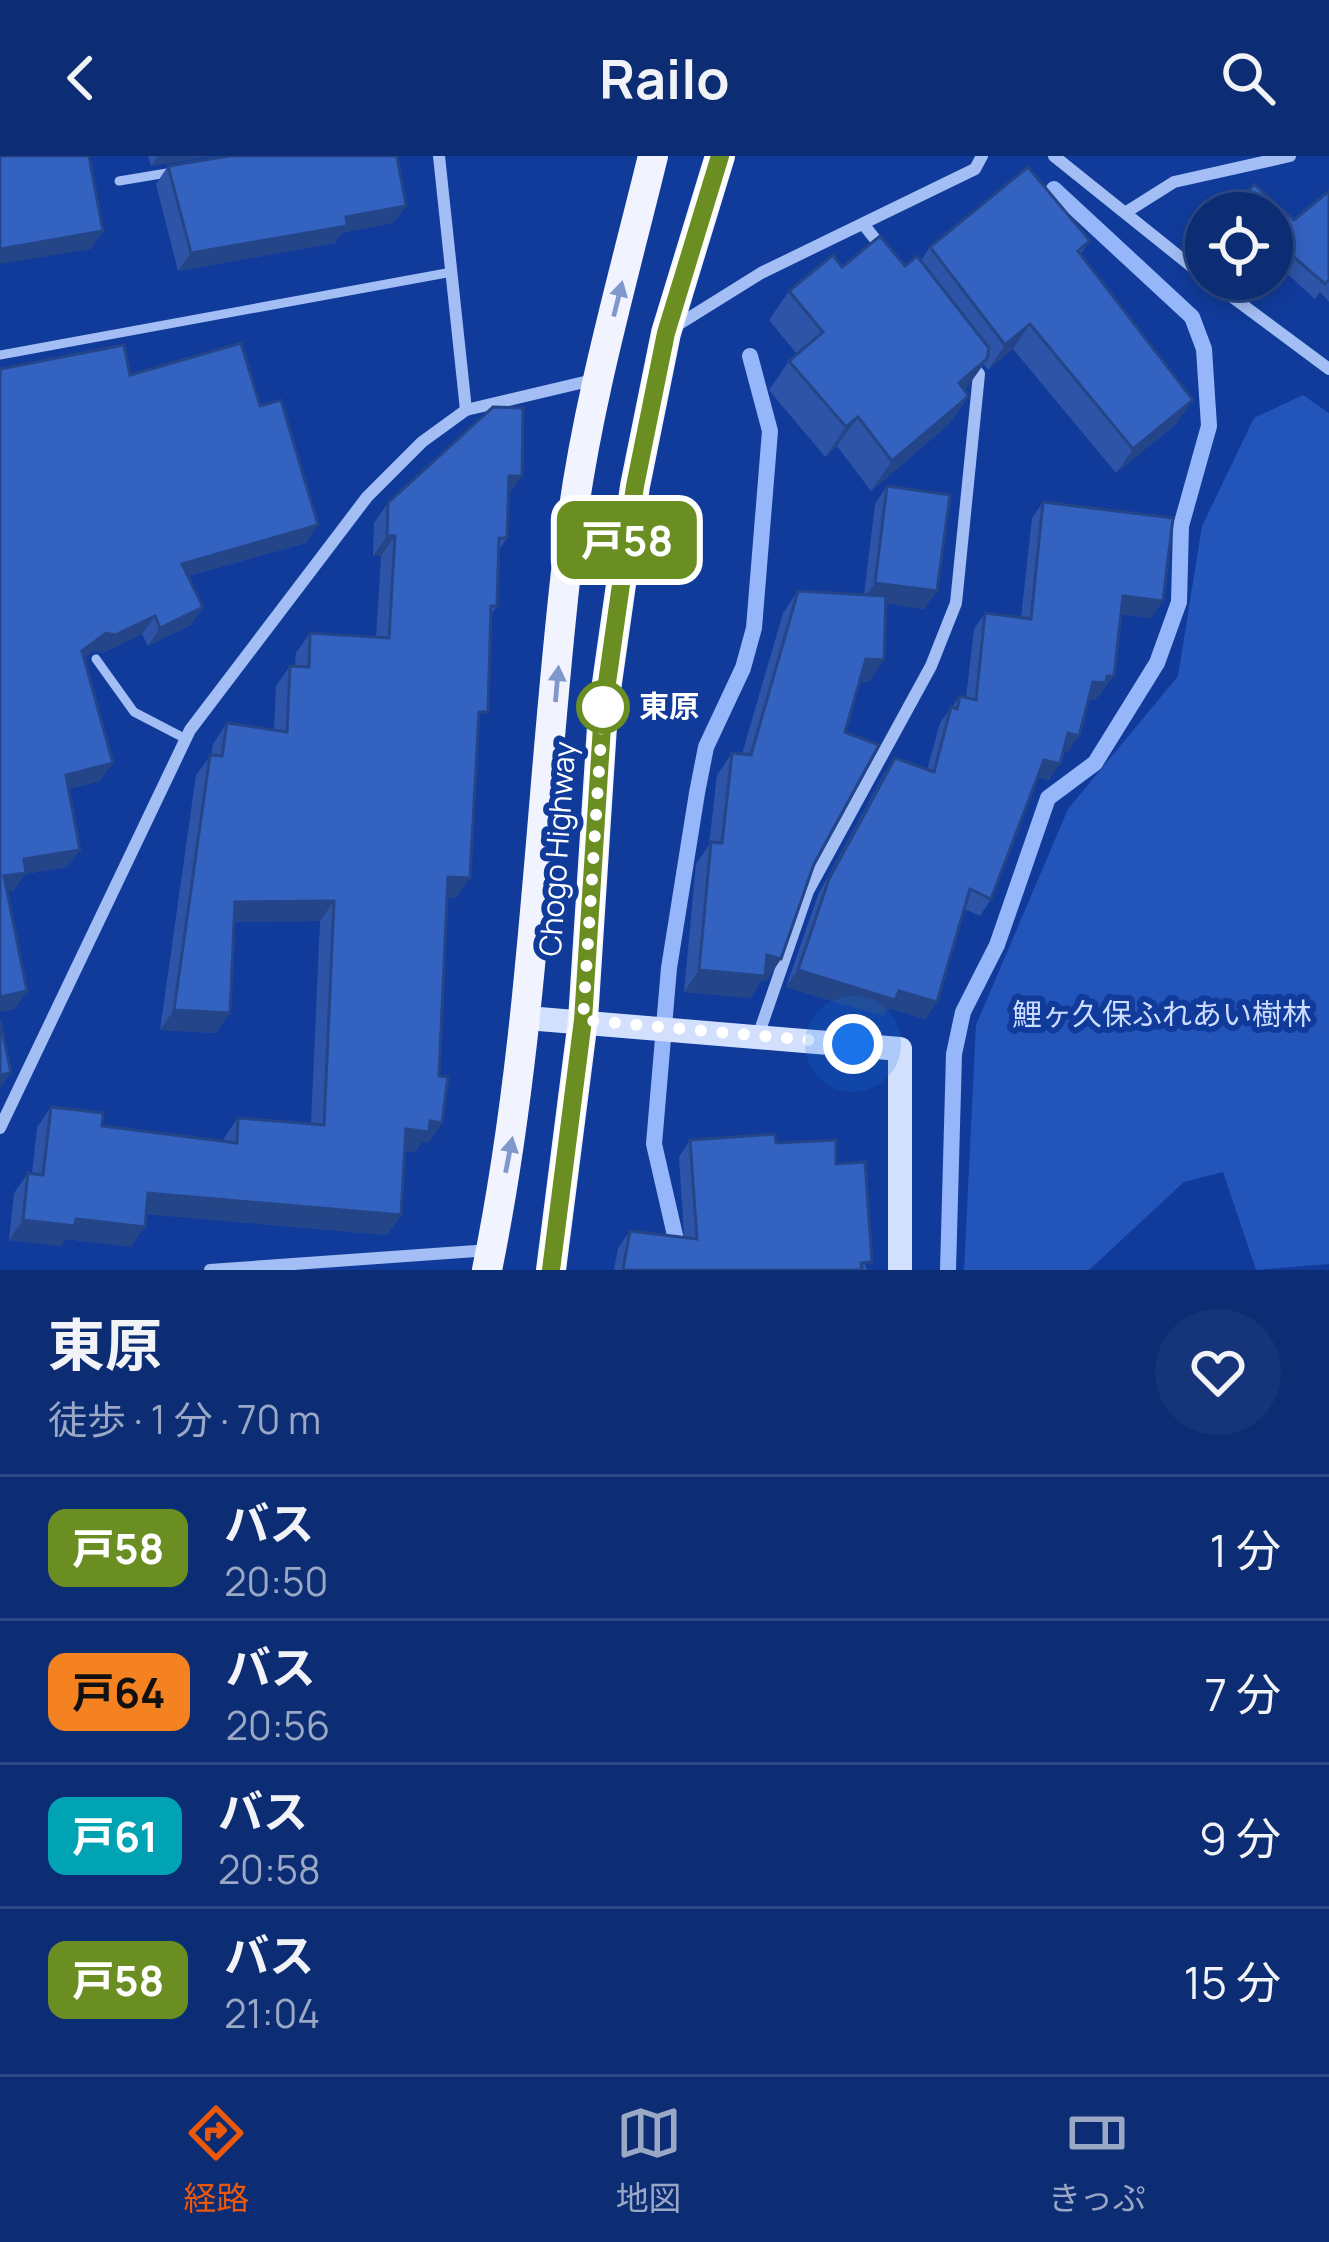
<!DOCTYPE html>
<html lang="ja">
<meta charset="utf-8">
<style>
:root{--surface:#0c2c74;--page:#153479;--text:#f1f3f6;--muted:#9aa7c5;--line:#2c4886;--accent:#ea580c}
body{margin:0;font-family:Manrope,"Noto Sans JP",sans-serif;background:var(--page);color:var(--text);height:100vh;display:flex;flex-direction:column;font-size:45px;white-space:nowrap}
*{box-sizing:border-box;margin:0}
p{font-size:39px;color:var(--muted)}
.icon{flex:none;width:66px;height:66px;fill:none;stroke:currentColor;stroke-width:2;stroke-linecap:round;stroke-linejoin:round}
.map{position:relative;height:1114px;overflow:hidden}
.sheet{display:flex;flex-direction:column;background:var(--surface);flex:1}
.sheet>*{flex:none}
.badge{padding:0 24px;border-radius:18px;font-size:42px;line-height:78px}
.tools{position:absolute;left:1185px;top:36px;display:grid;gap:24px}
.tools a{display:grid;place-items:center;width:108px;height:108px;border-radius:50%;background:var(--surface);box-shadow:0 6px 18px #0003,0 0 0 3px var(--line);font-size:60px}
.you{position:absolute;width:60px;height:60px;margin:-30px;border:9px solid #fff;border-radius:50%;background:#1a73e8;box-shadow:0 0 0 18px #1a73e833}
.map>.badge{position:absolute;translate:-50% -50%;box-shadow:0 0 0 6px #fff}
.round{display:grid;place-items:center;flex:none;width:126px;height:126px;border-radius:63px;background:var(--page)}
.head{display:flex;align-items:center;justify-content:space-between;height:204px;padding:0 48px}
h1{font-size:57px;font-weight:700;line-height:90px}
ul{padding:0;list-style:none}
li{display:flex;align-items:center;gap:36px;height:144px;padding:0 48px;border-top:3px solid var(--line)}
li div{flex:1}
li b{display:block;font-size:45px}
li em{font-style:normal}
li .badge{min-width:132px;font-weight:700;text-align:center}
header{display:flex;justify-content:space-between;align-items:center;height:156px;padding:0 48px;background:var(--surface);font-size:54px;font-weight:700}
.tabs{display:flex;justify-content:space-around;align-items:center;height:168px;border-top:3px solid var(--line);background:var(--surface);font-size:33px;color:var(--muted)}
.tabs a{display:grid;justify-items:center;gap:6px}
.tabs .active{color:var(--accent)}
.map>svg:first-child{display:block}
.green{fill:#2354b9}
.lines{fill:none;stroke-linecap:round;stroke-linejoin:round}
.stream{stroke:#95b6f8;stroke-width:16}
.lane{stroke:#a3bef4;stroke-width:9}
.street{stroke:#a3bef4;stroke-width:12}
.secondary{stroke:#d3e0fd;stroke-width:24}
.primary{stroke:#f1f4ff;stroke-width:30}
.wall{fill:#2d54a6}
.shaded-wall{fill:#244587}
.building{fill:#3462c1;stroke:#244587;stroke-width:3}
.oneway{fill:#8098cc}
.line-casing{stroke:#fff;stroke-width:27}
.line{stroke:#6b8e23;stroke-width:18}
.walk{stroke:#fff;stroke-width:12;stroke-dasharray:0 21.6}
.stop-dot{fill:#fff;stroke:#6b8e23;stroke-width:6}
.labels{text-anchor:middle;stroke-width:12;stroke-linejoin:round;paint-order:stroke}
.stop-label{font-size:30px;font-weight:bold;fill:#fff;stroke:#103b9a;text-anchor:start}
.street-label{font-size:30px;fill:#fff;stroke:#103b9a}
.park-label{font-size:30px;fill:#ccdcfe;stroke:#103b9a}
</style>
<header><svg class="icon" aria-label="back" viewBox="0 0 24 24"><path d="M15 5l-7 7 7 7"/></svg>Railo<svg class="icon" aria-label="search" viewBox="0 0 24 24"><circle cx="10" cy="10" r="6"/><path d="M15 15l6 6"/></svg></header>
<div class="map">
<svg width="1329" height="1114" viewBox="0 0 1329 1114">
<rect width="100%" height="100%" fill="#103b9a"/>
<path class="green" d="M 1303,239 L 1329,257 L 1329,1108 L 1256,1114 L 1223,1016 L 1184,1026 L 1089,1114 L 964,1114 L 976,869 L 1068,653 L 1178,520 L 1202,370 L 1254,262 Z"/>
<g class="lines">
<g class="stream">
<path d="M 683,1114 L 654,988 L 669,812 L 697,637 L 706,591 L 743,512 L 754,472 L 770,275 L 750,200"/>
<path d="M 948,1114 L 954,898 L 963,856 L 997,789 L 1048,642 L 1095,607 L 1157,507 L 1179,446 L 1181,370 L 1209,270 L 1204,193 L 1192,161 L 1054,33"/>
</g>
<g class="lane">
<path d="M 119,25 L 173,16"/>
<path d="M 0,199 L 452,116"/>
<path d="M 96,503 L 134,556 L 186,583"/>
</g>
<g class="street">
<path d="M 439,0 L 466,254"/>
<path d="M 1054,0 L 1206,122"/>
<path d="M 1128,55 L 1174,26 L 1290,0"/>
<path d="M 864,69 L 886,97"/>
<path d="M 1208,123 L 1329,213"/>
<path d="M 676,170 L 761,117 L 975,13 L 982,0"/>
<path d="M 758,880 L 808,735 L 931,510 L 956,447 L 979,218 L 967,204"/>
<path d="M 0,972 L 190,574 L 367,341 L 422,286 L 466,254 L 597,223"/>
<path d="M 210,1114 L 490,1094"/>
</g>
<path class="secondary" d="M 527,862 L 900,893 L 900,1114"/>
<g class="primary">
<path d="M 487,1114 C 537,869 540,620 571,373 C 587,247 623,123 653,0"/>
<path d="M 551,1114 L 583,864 L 603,555 L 635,330 L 666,177 L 720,0"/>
</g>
</g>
<g class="wall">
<path d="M 148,0 L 213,0 L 151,10 Z"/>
<path d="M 168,10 L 406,50 L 393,67 L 342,77 L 335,87 L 178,115 L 156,28 Z"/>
<path d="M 1329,35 L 1329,146 L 1320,136 L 1315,143 L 1284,115 L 1266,135 L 1252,123 L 1272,123 L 1272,57 L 1294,64 Z"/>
<path d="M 1090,85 L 1080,99 L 1176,268 L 1116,317 L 1013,193 L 988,214 L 984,208 L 964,234 L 969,240 L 948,269 L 871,335 L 837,290 L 825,301 L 769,234 L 789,205 L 797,198 L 769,164 L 789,135 L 905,110 L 921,104 L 930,91 Z"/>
<path d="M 0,213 L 130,219 L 260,250 L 306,387 L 188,420 L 203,451 L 191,469 L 148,490 L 142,478 L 103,497 L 94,494 L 84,502 L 100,625 L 69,633 L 80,694 L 67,711 L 25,718 L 14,734 L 7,735 L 15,853 L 0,856 Z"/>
<path d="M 522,320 L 508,340 L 507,382 L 499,394 L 497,450 L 491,459 L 456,742 L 447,741 L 439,920 L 442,967 L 428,987 L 422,986 L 415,996 L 405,995 L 401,1059 L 387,1079 L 146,1058 L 131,1091 L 66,1083 L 61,1090 L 9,1084 L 14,1037 L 28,1017 L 32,1018 L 37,971 L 51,951 L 102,970 L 224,986 L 224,982 L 238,962 L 311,968 L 320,765 L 234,766 L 216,877 L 160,874 L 196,619 L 211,599 L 213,588 L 227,567 L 274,574 L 276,530 L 290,510 L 295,510 L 296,497 L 310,477 L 376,481 L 381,400 L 373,400 L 374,367 L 388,347 Z"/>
<path d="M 887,330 L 924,453 L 886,447 L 869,526 L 860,525 L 845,576 L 814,708 L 781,803 L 766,825 L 762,824 L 750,842 L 684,836 L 696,708 L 709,689 L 717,619 L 732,597 L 742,598 L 783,457 L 798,435 L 864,439 L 875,348 Z"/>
<path d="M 1043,346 L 1151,462 L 1121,458 L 1114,520 L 1095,544 L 1089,543 L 1068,596 L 1063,595 L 1049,624 L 1037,621 L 991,743 L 980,760 L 964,753 L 937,846 L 925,863 L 889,852 L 883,860 L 786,831 L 818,739 L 884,618 L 895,602 L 927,614 L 940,567 L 960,540 L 966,541 L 974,473 L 985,457 L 1021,461 L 1032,362 Z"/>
<path d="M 690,984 L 776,987 L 836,1008 L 867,1114 L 614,1114 L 618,1092 L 630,1075 L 684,1081 L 679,1001 Z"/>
</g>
<g class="shaded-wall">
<path d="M 158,0 L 213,0 L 151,10 Z"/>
<path d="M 406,50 L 393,67 L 342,77 L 335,87 L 178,115 L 191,97 L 346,61 Z"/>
<path d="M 103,75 L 91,93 L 0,108 L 0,93 Z"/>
<path d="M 1030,168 L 1013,193 L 988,214 L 1005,189 Z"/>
<path d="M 987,203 L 967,232 L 938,256 L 959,227 Z"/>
<path d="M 969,240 L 948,269 L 871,335 L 892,305 Z"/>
<path d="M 1193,244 L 1176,268 L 1116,317 L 1133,293 Z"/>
<path d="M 858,261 L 837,290 L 825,301 L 846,271 Z"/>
<path d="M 509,320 L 522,320 L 508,340 Z"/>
<path d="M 318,369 L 306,387 L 170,425 L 182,408 Z"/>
<path d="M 387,380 L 395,380 L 381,400 L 373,400 Z"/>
<path d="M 875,427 L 937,435 L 924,453 L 863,444 Z"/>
<path d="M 1123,440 L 1163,445 L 1151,462 L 1111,457 Z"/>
<path d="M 203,451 L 191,469 L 148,490 L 160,472 Z"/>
<path d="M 155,460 L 142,478 L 103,497 L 94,494 L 70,512 L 82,495 L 106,477 Z"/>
<path d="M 866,503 L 884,504 L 869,526 L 851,525 Z"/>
<path d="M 1107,520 L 1114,520 L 1095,544 L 1082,542 L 1093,526 Z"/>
<path d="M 1068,577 L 1079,580 L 1068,596 L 1056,594 Z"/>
<path d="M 1044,604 L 1060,608 L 1049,624 L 1032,620 Z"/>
<path d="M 113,607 L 100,625 L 54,637 L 66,619 Z"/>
<path d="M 80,694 L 67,711 L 25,718 L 14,734 L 0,737 L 0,726 L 24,703 Z"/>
<path d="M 448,721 L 470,722 L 456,742 L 434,741 Z"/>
<path d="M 334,745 L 320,765 L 221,766 L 235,746 Z"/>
<path d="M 767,799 L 781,803 L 766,825 L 762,824 L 750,842 L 684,836 L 699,814 Z"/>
<path d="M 798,814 L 899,835 L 937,846 L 925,863 L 889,852 L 883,860 L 786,831 Z"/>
<path d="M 27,835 L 15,853 L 0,856 L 0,841 Z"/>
<path d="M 174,854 L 230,857 L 216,877 L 160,874 Z"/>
<path d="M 11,917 L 0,932 L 0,919 Z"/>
<path d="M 430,965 L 442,967 L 428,987 L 422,986 L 415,996 L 392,993 L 406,973 Z"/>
<path d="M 148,1037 L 401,1059 L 387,1079 L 134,1057 Z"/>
<path d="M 76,1063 L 145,1071 L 131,1091 L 66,1083 L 61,1090 L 9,1084 L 23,1064 Z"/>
</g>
<g class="building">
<path d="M 0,0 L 89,0 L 103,75 L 0,93 Z"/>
<path d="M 229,0 L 397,0 L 406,50 L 346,61 L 347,70 L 191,97 L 168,10 Z"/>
<path d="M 1028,11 L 1090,85 L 1078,95 L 1193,244 L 1133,293 L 1030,168 L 1005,189 L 930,91 Z"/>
<path d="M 1254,28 L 1294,64 L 1329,35 L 1329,124 L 1325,128 L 1294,101 L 1276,121 L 1272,117 L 1272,57 L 1228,57 Z"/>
<path d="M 880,80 L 905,110 L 917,100 L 989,192 L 987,203 L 959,227 L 969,240 L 892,305 L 858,261 L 846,271 L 789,205 L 823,176 L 789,135 L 833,99 L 842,111 Z"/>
<path d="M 241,187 L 260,250 L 281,244 L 318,369 L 182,408 L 203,451 L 160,472 L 155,460 L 115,479 L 106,477 L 82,495 L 113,607 L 66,619 L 80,694 L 24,703 L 26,717 L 4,720 L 27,835 L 0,841 L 0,213 L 124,189 L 130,219 Z"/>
<path d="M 493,251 L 523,252 L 522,320 L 509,320 L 507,382 L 499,382 L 497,450 L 491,450 L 488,556 L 479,556 L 470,722 L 448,721 L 439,920 L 448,921 L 442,967 L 430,965 L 429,976 L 406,973 L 401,1059 L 148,1037 L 145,1071 L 76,1063 L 75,1070 L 23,1064 L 28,1017 L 43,1019 L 51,951 L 103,957 L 102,970 L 237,987 L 238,962 L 324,969 L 334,745 L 235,746 L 230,857 L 174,854 L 210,599 L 222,600 L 227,567 L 287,576 L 290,510 L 309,511 L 310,477 L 389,482 L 395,380 L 387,380 L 388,347 Z"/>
<path d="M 887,330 L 950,339 L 937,435 L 875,427 Z"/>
<path d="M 1043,346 L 1173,362 L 1163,445 L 1123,440 L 1114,520 L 1107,520 L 1106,527 L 1093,526 L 1079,580 L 1068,577 L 1060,608 L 1044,604 L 991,743 L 970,733 L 937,846 L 899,835 L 895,844 L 798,814 L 829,723 L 895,602 L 934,616 L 951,551 L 957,553 L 960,540 L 976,544 L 985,457 L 1031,463 Z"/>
<path d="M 798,435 L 886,440 L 884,504 L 866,503 L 845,576 L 879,589 L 814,708 L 781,803 L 767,799 L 765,820 L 699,814 L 711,686 L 722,687 L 732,597 L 751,599 Z"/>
<path d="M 0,865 L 11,917 L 0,919 Z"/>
<path d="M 775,978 L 776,987 L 836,984 L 836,1008 L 865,1006 L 872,1106 L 861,1107 L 862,1114 L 623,1114 L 630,1075 L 697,1083 L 690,984 Z"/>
</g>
<defs><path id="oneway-solid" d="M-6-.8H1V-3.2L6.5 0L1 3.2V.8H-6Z" transform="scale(3)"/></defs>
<g class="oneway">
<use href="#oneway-solid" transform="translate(618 143) rotate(-76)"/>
<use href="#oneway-solid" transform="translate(557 528) rotate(-85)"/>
<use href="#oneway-solid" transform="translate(509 999) rotate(-79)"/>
</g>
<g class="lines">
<defs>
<path id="line" d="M 551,1114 L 583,864 L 603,555 L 635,330 L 666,177 L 720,0"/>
</defs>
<use href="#line" class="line-casing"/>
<use href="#line" class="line"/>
<path class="walk" d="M 603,551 L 583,864 L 853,888"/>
</g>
<circle class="stop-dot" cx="603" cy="551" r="24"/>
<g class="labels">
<g class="stop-label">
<text x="639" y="561">東原</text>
</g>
<g class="street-label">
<text transform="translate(558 693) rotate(-86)" y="10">Chogo Highway</text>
</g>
<g class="park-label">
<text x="1162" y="869">鯉ヶ久保ふれあい樹林</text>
</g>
</g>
</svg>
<div class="tools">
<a><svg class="icon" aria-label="locate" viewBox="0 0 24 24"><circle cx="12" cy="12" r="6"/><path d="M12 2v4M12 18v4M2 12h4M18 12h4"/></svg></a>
</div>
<div class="you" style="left:853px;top:888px"></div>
<b class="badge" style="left:627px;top:384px;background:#6b8e23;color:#fff">戸58</b>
</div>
<section class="sheet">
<div class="head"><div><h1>東原</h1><p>徒歩 · 1 分 · 70 m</p></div><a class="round"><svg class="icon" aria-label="heart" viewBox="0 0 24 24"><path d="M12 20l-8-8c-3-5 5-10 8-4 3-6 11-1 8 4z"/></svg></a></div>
<ul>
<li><span class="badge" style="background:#6b8e23;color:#fff">戸58</span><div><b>バス</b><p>20:50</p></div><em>1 分</em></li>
<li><span class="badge" style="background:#f58220;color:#111">戸64</span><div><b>バス</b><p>20:56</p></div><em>7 分</em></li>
<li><span class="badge" style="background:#00a3b4;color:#fff">戸61</span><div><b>バス</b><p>20:58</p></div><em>9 分</em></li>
<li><span class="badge" style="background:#6b8e23;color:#fff">戸58</span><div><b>バス</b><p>21:04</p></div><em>15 分</em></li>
</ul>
</section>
<nav class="tabs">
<a class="active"><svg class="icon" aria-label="directions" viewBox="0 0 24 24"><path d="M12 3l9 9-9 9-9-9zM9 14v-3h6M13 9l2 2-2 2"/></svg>経路</a>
<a><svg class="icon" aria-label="map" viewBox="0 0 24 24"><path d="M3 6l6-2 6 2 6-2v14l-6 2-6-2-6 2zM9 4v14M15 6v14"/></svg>地図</a>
<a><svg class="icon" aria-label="tickets" viewBox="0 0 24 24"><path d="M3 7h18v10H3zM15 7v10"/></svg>きっぷ</a>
</nav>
